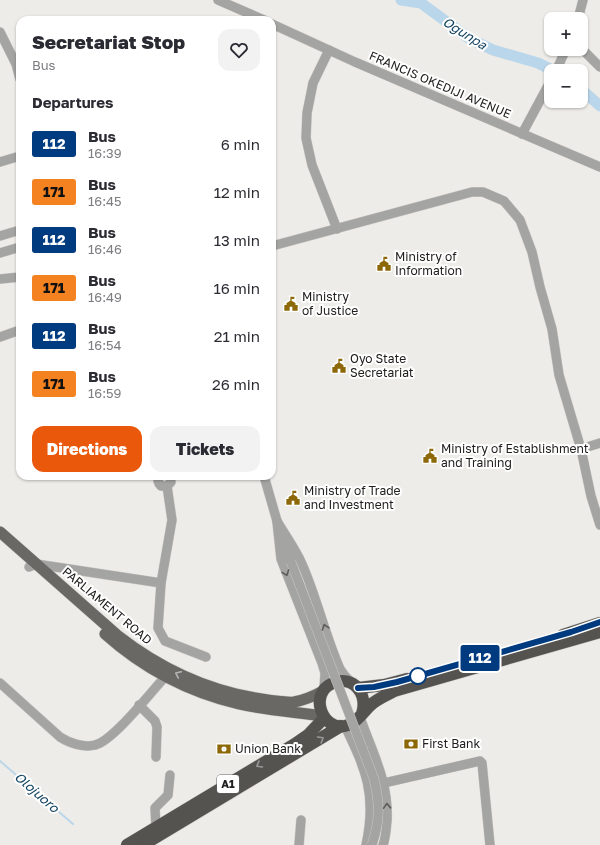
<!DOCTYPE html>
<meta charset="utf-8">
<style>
:root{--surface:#fff;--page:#f2f2f3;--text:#2b2b33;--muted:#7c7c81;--accent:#ea580c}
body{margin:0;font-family:"Golos Text",sans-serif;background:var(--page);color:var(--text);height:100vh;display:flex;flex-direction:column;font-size:15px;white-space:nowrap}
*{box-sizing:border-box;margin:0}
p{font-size:13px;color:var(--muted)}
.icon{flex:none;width:22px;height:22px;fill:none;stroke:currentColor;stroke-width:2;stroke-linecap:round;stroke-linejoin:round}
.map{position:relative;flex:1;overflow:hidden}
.drawer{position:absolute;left:16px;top:16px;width:260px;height:464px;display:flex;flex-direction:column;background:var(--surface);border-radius:12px;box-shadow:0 1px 3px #0004}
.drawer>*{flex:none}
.badge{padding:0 8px;border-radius:3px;font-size:14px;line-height:26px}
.fabs{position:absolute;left:544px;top:12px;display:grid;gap:8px}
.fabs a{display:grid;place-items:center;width:44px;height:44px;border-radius:8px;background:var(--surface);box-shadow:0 1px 3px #0004;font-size:20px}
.map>.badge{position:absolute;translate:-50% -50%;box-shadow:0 0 0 2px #fff}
h2{padding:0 16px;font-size:15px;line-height:36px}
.round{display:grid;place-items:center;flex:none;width:42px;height:42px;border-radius:12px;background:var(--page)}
.head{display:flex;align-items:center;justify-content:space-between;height:68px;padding:0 16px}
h1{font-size:19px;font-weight:800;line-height:30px}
.cta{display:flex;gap:8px;margin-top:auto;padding:8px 16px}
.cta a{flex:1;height:46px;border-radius:12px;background:var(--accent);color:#fff;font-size:16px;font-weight:800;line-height:46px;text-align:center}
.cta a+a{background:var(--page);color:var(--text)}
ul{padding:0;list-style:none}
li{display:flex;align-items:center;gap:12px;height:48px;padding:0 16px}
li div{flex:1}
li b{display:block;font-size:15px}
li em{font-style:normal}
li .badge{min-width:44px;font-weight:700;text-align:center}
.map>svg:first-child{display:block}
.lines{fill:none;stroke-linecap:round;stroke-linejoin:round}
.stream{stroke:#b9d6eb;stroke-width:2}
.river{stroke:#b9d6eb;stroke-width:11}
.minor-casing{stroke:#c9c7c4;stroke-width:10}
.major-casing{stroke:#c9c7c4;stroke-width:12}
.highway-casing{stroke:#c9c7c4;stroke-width:13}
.minor{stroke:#a4a4a2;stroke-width:9}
.major{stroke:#696865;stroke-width:11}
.highway{stroke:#555350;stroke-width:12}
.minor-bridge-casing{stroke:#c9c7c4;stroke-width:10;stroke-linecap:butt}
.minor-bridge{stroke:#a4a4a2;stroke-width:9}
.oneway{stroke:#5c5b5a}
.oneway2{stroke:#b4b4b2}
.oneway3{stroke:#999896}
.line-casing{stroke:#fff;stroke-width:9}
.line{stroke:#003b80;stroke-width:6}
.stop-dot{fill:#fff;stroke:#003b80;stroke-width:2}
.labels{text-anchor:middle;stroke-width:4;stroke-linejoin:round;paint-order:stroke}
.shield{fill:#fff;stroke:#646362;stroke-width:1}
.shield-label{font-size:11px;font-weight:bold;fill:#21201f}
.street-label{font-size:12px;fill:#21201f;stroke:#fff}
.poi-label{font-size:12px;fill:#21201f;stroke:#fff;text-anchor:start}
.water-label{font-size:13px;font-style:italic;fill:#124361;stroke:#fff}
</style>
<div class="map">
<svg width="600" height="845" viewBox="0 0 600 845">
<rect width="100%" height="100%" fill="#eeece8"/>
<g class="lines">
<path class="stream" d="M 0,761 L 73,824"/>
<g class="river">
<path d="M 401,0 L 421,3 L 470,39 L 493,50 L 538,63 L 554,71"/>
<path d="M 581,89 L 600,106"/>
</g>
<defs>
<g id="minor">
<path d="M 218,0 L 264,20"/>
<path d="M 578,19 L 583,0"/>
<path d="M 272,24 L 355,62 L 600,167"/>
<path d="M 0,32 L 16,64 L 20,79"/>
<path d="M 581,48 L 600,67"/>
<path d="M 329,50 L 313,83 L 307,113 L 306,138 L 312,165 L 337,229"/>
<path d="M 556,71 L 566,49"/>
<path d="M 522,134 L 551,80"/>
<path d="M 0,162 L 20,156"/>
<path d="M 0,236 L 20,230"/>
<path d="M 272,246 L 472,192 L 483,192 L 504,201 L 520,220 L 532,252 L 540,287 L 552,329 L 559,375 L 581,449 L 591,496 L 600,525"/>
<path d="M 0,253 L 20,247"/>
<path d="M 0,279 L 20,277"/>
<path d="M 0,337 L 20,330"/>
<path d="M 581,449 L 600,443"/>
<path d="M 159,476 C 157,480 158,483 161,486 L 167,486"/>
<path d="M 170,476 L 171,482 L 167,486 L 172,520 L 161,583 L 158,628 L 165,641 L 206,657"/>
<path d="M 264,476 L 277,521 L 291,562"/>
<path d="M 277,521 C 285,535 295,548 302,564 C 317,598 325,635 340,669 L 345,676 L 352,683"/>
<path d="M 277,522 L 281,559 L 322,663 L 325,673 L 324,689"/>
<path d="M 29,567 L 36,564 L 161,583"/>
<path d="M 0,683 L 60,737 C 69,743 84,748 95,745 C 113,741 150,693 165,677"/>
<path d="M 139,705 L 155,721 L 157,727 L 156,757"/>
<path d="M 360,717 C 372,752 389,781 387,821 C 386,829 386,837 383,845"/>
<path d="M 345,726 C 366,770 377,795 366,845"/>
<path d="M 384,783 L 480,761 L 482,763 L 490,845"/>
<path d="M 156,827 L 155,808 L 168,795 L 170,775"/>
<path d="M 299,845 L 301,820"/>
</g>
<g id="major">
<path d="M 0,532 L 117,635 C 158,667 203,689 255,698 C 268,700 281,703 294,702 C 305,700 314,696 323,691"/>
<path d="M 105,634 C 144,669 188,692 239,704 C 266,710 295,712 323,716"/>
</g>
<g id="highway">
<path d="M 563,635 L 600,623"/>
<path d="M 358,688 L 384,685 L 407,679"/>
<path d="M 362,714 C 368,694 354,675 333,683 C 308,693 322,731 345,726 C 358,723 363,711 373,703 C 379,698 387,695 394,691 L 600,632"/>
<path d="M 127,845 L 295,744 L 308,735 L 324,718"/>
<path d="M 143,845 L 341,726"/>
</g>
</defs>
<use href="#minor" class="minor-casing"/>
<use href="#major" class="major-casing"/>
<use href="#highway" class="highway-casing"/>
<use href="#minor" class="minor"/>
<use href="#major" class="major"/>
<use href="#highway" class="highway"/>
<defs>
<path id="minor-bridge" d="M 291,562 L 374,779 C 380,804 380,821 372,845"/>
</defs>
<use href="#minor-bridge" class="minor-bridge-casing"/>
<use href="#minor-bridge" class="minor-bridge"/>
</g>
<defs><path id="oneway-chevron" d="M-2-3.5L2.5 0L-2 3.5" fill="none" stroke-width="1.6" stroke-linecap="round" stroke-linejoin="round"/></defs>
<g class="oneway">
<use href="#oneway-chevron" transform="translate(286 573) rotate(70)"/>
<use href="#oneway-chevron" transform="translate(325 627) rotate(-108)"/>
<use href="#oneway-chevron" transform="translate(387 806) rotate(-92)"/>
</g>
<use class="oneway2" href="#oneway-chevron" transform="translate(178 674) rotate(-155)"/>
<g class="oneway3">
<use href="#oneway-chevron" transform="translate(321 739) rotate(-31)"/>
<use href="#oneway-chevron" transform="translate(259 765) rotate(149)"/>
</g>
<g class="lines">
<defs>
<path id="line" d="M 358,688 L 374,687 L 397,682 L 571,632 L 600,622"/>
</defs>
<use href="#line" class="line-casing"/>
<use href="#line" class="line"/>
</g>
<defs>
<symbol id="civic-bare" viewBox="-9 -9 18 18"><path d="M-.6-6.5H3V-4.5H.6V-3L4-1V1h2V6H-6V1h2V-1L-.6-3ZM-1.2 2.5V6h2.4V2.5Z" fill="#8c6809" stroke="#fff" stroke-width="2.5" paint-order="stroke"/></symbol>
<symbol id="bank-bare" viewBox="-9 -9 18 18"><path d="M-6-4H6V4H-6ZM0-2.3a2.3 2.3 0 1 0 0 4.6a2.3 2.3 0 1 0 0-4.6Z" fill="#8c6809" stroke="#fff" stroke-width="2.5" paint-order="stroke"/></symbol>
</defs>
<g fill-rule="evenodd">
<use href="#civic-bare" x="374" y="254" width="20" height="20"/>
<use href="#civic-bare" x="281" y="294" width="20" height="20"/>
<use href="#civic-bare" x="329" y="356" width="20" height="20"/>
<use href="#civic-bare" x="420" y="446" width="20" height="20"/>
<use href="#civic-bare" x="283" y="488" width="20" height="20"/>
<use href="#bank-bare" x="401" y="734" width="20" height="20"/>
<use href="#bank-bare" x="214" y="739" width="20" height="20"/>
</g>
<circle class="stop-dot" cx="418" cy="676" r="8"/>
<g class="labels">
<rect class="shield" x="217" y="775" width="22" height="18" rx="3"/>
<g class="shield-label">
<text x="228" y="788">A1</text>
</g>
<g class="street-label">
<text transform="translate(440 85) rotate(23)" y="4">FRANCIS OKEDIJI AVENUE</text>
<text transform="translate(107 606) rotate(40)" y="4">PARLIAMENT ROAD</text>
</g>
<g class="poi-label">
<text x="395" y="261">Ministry of<tspan x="395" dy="14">Information</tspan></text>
<text x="302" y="301">Ministry<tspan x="302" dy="14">of Justice</tspan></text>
<text x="350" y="363">Oyo State<tspan x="350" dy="14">Secretariat</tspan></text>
<text x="441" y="453">Ministry of Establishment<tspan x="441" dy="14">and Training</tspan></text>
<text x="304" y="495">Ministry of Trade<tspan x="304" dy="14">and Investment</tspan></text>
<text x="422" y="748">First Bank</text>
<text x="235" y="753">Union Bank</text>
</g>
<g class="water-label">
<text transform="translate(465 33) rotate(32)" y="5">Ogunpa</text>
<text transform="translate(37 792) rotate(41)" y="5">Olojuoro</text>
</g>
</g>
</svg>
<div class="fabs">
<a>+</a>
<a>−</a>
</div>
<b class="badge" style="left:480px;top:658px;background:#003b80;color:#fff">112</b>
<section class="drawer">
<div class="head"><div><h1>Secretariat Stop</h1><p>Bus</p></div><a class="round"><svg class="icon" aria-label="heart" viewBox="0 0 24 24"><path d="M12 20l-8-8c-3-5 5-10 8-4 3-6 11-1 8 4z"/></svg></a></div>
<h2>Departures</h2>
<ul>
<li><span class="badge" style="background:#003b80;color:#fff">112</span><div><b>Bus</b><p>16:39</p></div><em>6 min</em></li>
<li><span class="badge" style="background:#f58220;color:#111">171</span><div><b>Bus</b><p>16:45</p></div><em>12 min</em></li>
<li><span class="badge" style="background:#003b80;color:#fff">112</span><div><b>Bus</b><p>16:46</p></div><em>13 min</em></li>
<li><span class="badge" style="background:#f58220;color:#111">171</span><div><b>Bus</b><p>16:49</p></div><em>16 min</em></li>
<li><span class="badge" style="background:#003b80;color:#fff">112</span><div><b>Bus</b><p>16:54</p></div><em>21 min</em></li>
<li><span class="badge" style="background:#f58220;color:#111">171</span><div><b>Bus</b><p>16:59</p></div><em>26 min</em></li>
</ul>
<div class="cta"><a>Directions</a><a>Tickets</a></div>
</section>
</div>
